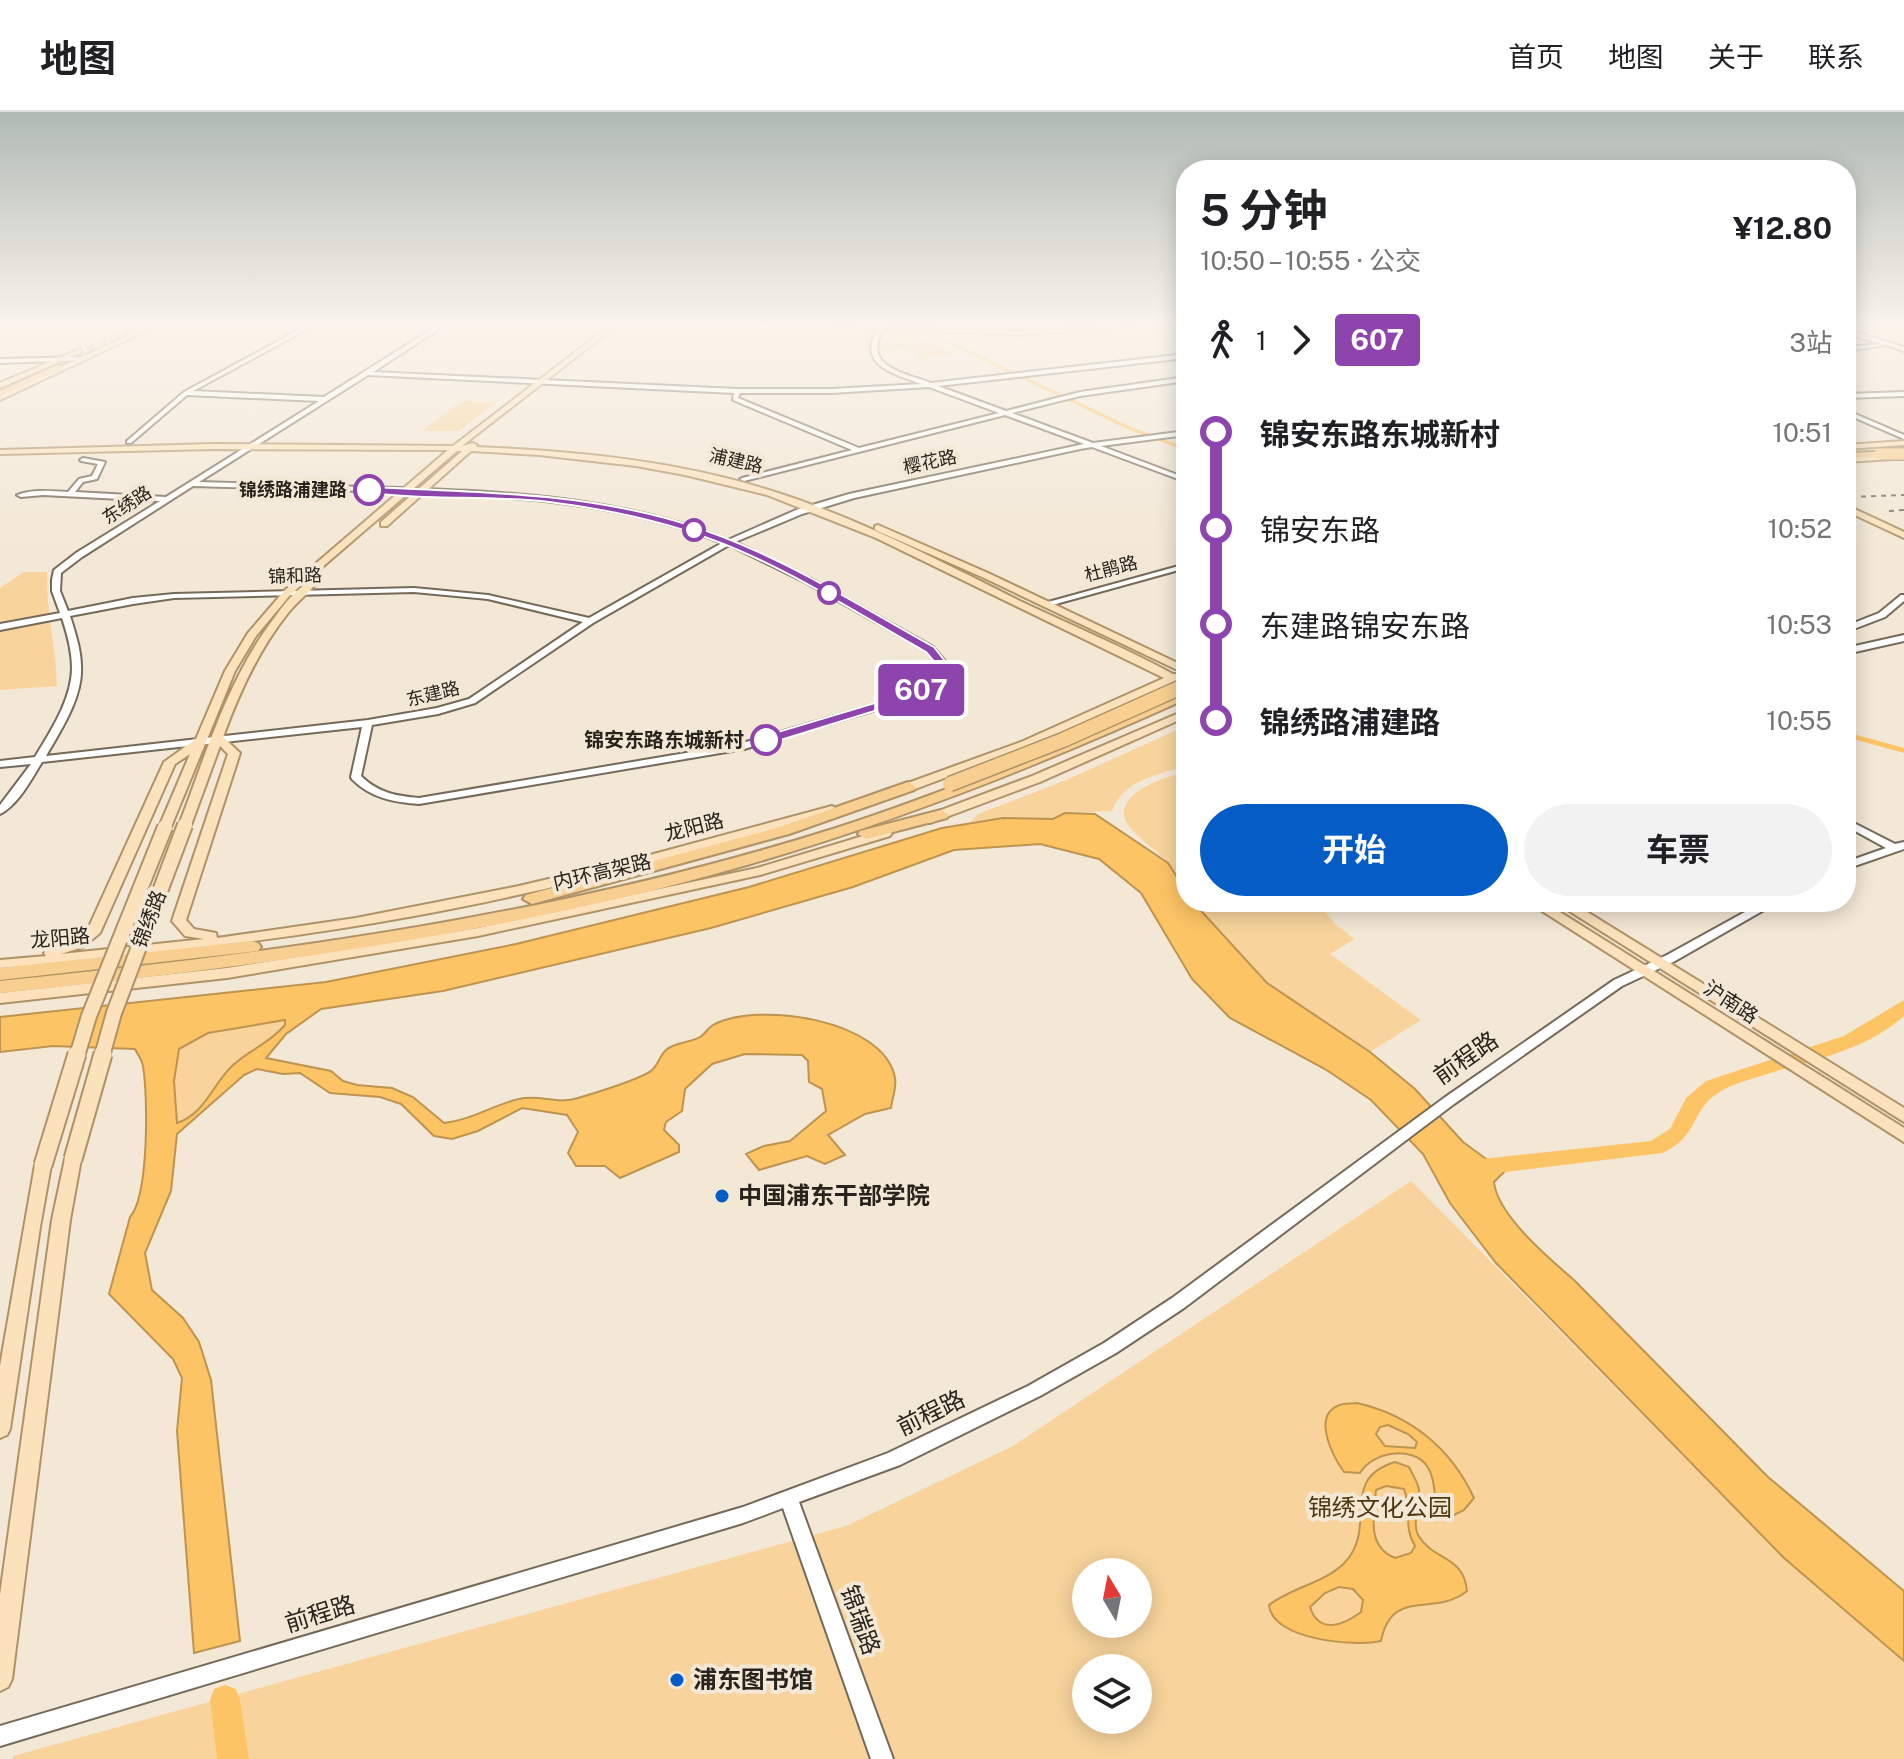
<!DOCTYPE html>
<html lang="zh">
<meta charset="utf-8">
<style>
:root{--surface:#fff;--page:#f2f2f2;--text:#202124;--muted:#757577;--line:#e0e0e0;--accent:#065cc5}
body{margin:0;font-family:"Public Sans","Noto Sans SC",sans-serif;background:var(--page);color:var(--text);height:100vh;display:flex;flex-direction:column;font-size:30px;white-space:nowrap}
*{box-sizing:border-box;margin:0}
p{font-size:26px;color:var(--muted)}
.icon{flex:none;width:44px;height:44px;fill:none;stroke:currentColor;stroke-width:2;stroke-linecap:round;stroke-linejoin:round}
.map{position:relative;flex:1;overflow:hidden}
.sheet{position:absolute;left:1176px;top:48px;width:680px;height:752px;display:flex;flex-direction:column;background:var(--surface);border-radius:32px;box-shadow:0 4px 20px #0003}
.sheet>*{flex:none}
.badge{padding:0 16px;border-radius:6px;font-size:28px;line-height:52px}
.needle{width:52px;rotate:350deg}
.buttons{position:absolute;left:1072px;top:1446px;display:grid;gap:16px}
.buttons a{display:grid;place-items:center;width:80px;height:80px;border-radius:50%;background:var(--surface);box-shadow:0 4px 20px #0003;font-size:40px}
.map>.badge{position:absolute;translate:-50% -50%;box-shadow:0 0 0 4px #fff}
.legs{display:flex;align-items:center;gap:12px;height:88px;padding:0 24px;font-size:26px}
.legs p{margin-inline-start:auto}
.head{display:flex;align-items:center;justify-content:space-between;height:136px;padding:0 24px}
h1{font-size:44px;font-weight:700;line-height:60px}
.action{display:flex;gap:16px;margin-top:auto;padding:16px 24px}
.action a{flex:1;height:92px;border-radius:48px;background:var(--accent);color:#fff;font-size:32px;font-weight:700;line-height:92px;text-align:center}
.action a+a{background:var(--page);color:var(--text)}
ul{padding:0 24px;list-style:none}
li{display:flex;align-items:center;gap:28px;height:96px;font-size:30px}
li i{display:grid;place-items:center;width:12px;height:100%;margin:0 10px;background:currentColor}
li i::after{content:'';width:20px;height:20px;margin:-10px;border:6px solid;border-radius:50%;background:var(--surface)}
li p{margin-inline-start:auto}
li:first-child i{background:linear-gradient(#0000 50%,currentColor 0)}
li:last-child i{background:linear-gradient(currentColor 50%,#0000 0)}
header{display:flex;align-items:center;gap:48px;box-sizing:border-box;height:112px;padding:0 40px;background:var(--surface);border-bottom:2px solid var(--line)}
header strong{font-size:38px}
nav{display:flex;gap:44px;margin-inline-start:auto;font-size:28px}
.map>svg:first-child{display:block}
.green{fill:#f8d49c;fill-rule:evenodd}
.water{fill:#fdc466;stroke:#bd9450;stroke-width:2;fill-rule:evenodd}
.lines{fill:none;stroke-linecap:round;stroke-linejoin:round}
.canal{fill:#fdc466;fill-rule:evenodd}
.river{fill:#fdc466;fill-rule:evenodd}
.highway-tunnel{stroke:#cac0b0;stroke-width:9;stroke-dasharray:9 4;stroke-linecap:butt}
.minor-casing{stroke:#756a5a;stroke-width:4}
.major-casing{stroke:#af9368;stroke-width:4}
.highway-casing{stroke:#af9368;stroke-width:4}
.minor{fill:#fff;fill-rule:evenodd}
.major{fill:#fbe2bc;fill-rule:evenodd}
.highway{fill:#f8cf90;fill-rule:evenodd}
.rail{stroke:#777065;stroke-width:2;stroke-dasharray:5 5;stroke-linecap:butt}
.major-bridge-far1-casing{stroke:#af9368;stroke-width:18;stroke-linecap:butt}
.major-bridge-casing{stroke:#af9368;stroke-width:21;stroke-linecap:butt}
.highway-bridge-far1-casing{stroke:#af9368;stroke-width:14;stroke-linecap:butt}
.highway-bridge-casing{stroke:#af9368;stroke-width:17;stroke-linecap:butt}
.major-bridge-far1{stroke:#fbe2bc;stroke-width:14}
.major-bridge{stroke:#fbe2bc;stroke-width:17}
.highway-bridge-far1{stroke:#f8cf90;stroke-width:11}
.highway-bridge{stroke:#f8cf90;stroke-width:14}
.line-1{fill:#8e44ad;stroke:#fff;stroke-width:2}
.stop-1-dot{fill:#fff;stroke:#8e44ad;stroke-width:4}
.poi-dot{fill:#065cc5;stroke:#f3e7d5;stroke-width:3}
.labels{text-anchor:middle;stroke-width:8;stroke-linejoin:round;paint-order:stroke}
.far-street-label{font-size:18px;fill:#28241d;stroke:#f3e7d5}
.far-stop-label{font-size:18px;font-weight:bold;fill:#28241d;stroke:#f3e7d5;text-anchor:end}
.stop-label{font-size:20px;font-weight:bold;fill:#28241d;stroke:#f3e7d5;text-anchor:end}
.street-label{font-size:20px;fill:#28241d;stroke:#f3e7d5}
.near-street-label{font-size:24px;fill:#28241d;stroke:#f3e7d5}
.near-poi-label{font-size:24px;font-weight:bold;fill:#28241d;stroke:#f3e7d5;text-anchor:start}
.near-park-label{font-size:24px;fill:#4d370e;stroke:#f3e7d5}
</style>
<header>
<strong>地图</strong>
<nav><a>首页</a><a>地图</a><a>关于</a><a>联系</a></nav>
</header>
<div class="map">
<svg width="1904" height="1647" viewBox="0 0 1904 1647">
<rect width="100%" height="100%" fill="#f3e7d5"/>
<g class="green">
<path d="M 912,223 L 958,241 L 924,247 L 913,242 L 919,240 L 905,239 L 892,233 L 895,239 L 883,240 L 879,233 L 890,232 L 885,227 L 891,224 Z"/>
<path d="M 462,289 L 496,291 L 458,319 L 422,319 Z"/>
<path d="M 24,460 L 47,460 C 46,499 56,535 57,574 L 0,578 L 0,476 Z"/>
<path d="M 1186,614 L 1186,654 C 1157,663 1123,668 1112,699 L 1065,701 L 1053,707 L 1003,706 L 971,710 L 978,702 L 1064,669 Z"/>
<path d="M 1186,661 L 1186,779 C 1180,769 1174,757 1166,748 C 1156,738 1131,721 1126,709 C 1113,682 1167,663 1186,661 Z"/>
<path d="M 1193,790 L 1317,790 L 1336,813 L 1355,827 L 1330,842 L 1421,908 L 1370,940 L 1267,871 Z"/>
<path d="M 285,907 L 285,913 C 269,931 249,938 232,954 C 211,973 205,1001 177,1011 L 174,969 L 179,937 L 208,921 Z"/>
<path d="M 1411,1069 L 1784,1446 L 1904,1549 L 1904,1647 L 13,1647 L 13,1644 L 846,1414 L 1013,1334 ZM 1086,1460 L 1138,1460 L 1138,1512 L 1086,1512 ZM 1086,1556 L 1138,1556 L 1138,1608 L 1086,1608 Z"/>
</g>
<g class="water">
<path d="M 1065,701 L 1095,702 L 1168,751 L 1186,779 L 1186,790 L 1193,790 L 1267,871 L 1370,940 L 1415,977 L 1463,1030 L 1504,1060 L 1494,1070 C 1497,1103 1550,1147 1575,1169 L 1768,1365 L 1904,1479 L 1904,1549 L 1784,1446 L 1496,1151 L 1450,1091 L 1423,1042 L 1371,988 L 1325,957 L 1230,906 L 1192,867 L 1141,781 L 1099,747 L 1040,732 L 954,738 L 853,775 L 711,816 L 443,879 L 321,897 L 286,922 L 266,946 L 331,959 L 343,969 L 357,973 L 392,976 L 413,985 L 444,1011 C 475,1007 492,993 519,987 C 540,982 557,993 578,986 C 592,982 644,966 652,958 C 658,953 660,943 666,938 C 674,930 690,931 700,925 C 705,922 708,916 713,913 C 756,889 885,907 895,966 C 897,974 892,987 891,996 L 865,1002 L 828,1023 L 845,1043 L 825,1052 L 807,1044 L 759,1058 L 746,1042 L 764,1034 L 790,1029 L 826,999 L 822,977 L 809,970 L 808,949 L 802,943 L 745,942 L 712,952 L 685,977 L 682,999 L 666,1010 L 664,1018 L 679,1033 L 679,1040 L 620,1066 L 605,1054 L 576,1054 L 568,1041 L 578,1020 L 567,1003 L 522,996 L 478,1019 L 452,1027 L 434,1024 L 401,992 L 380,985 L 330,981 L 300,961 L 283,962 L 257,957 L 244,963 L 177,1022 L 171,1079 L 145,1141 L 152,1178 L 183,1206 L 199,1230 L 211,1268 L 240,1529 L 194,1541 L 177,1319 L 182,1266 L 173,1247 L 109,1182 L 130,1105 C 149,1084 148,984 143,954 C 142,948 138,943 135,937 L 53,934 L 0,940 L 0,905 L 326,870 L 516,832 L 749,775 L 942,716 L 1003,706 L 1053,707 ZM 285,908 L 285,913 C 269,932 249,938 232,954 C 212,973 205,1002 177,1011 L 174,969 L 179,937 L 208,921 Z"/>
<path d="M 1357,1291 C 1410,1303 1451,1336 1474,1386 L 1464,1398 L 1450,1405 L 1438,1398 C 1433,1384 1436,1367 1427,1354 C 1412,1333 1372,1340 1360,1361 L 1344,1360 C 1334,1346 1312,1306 1337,1294 C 1342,1291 1351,1292 1357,1291 ZM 1388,1313 L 1408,1322 L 1417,1330 L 1415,1336 L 1385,1334 L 1376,1322 L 1380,1315 Z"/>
<path d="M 1395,1350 L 1409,1355 C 1412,1362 1418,1370 1419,1378 C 1420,1392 1412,1411 1418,1423 C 1433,1449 1464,1443 1467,1479 C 1434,1506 1392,1474 1381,1529 C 1355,1535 1272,1528 1269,1493 C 1294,1473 1335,1470 1352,1441 C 1372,1406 1343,1366 1395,1350 ZM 1386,1374 L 1404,1377 C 1412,1397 1403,1415 1415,1434 L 1411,1441 L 1395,1446 C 1366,1434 1374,1404 1376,1378 ZM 1339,1475 L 1353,1477 L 1363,1488 L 1361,1500 C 1344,1513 1319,1523 1310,1495 L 1325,1481 Z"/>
</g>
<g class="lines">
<g class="canal">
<path d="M 912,214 L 918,214 L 1131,315 L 1186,335 L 1186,339 L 1127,317 Z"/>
<path d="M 1846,620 L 1904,636 L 1904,641 L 1846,625 Z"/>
</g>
<g class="river">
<path d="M 1904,888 L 1904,904 C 1866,938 1816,947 1770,961 C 1753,967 1733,971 1718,981 C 1690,999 1699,1025 1662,1041 L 1472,1064 L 1464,1062 L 1461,1056 L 1464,1050 L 1472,1048 L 1651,1029 L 1670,1017 L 1686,986 L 1706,969 L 1844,924 Z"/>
<path d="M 225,1573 L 236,1577 L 240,1588 L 249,1647 L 217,1647 L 210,1588 L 214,1577 Z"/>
</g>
<path class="highway-tunnel" d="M 52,255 L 143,214"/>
<defs>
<g id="minor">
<path d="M 306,214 L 313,214 L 193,279 L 324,285 L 437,214 L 444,214 L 373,260 L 737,277 L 831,277 L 921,272 C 892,261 855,253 879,214 L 885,214 C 860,254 901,260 931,271 L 1186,242 L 1186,246 L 938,274 L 1006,299 L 1080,280 L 1186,265 L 1186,269 L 1080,284 L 1012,301 L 1093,331 L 1186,319 L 1186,323 L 1101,334 L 1186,366 L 1186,370 L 1092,335 L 1080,337 L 854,386 L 802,402 L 735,430 L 811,467 L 933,535 L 949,554 L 932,576 L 906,589 L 744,637 L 419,692 C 393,690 371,686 352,667 L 351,665 L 362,615 L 42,650 C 31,668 18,693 0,702 L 0,693 L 31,652 L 0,655 L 0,649 L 35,645 C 50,620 72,587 72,556 C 72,539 67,521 62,506 L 0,518 L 0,512 L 60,501 L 52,479 L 52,468 L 54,458 L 76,441 L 160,389 L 43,383 L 21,385 L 17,383 C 33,377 51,379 68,380 L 79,367 L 92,364 L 98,352 L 81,349 L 80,348 L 83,346 L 105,350 L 97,367 L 83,370 L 75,380 L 166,385 L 319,289 L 187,283 L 131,331 L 127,331 L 127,329 L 184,280 ZM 368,263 L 734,281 L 733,288 L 852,338 L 742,366 L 740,367 L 744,369 L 1005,303 L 1084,332 L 849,382 L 796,398 L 728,428 C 624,385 510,380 400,376 C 333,374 266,372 199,370 ZM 929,275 L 999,301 L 859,336 L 738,286 L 740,281 L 831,281 ZM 193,374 C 262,376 330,378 399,380 C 508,384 620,389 722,431 L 589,506 L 488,483 L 414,476 L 174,482 L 133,486 L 68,499 L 60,479 L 61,461 L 82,445 ZM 729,433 L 805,470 L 927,539 L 939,554 L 926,572 L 900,585 L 739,632 L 419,686 C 397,684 378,681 361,664 L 372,613 L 438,602 L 475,591 L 593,511 ZM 414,480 L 488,487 L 583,510 L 469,587 L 437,596 L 368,608 L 46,644 C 61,618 83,585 81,554 C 81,538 75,520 70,504 L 133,492 L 174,486 Z"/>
<path d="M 1173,214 L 1180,214 L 1186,217 L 1186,221 Z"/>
<path d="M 1846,217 L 1904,235 L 1904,239 L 1886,233 L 1846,239 L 1846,235 L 1881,232 L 1846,221 Z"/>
<path d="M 85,245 L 83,248 L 0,251 L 0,247 Z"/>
<path d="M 1904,280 L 1904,284 L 1846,286 L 1846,282 Z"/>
<path d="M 1846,298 L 1904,323 L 1904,327 L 1846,302 Z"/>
<path d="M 1186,452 L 1186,456 L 1045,495 L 1041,492 Z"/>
<path d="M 1901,483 L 1904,483 L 1904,489 L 1885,505 L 1846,520 L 1846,514 L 1879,501 Z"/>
<path d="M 1904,523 L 1904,529 L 1846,542 L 1846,536 Z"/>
<path d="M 1846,707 L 1895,732 L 1904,730 L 1904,737 L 1846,757 L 1846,750 L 1886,736 L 1846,714 Z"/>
<path d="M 1763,790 L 1778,790 L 1675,849 L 1622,874 L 1454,992 L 1184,1196 L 1116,1241 L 1040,1284 L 900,1353 L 799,1390 L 893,1647 L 871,1647 L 783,1396 L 743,1411 L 0,1634 L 0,1614 L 743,1395 L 888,1341 L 1028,1274 L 1104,1231 L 1172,1186 L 1444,986 L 1614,868 L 1667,843 Z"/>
</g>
<g id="major">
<path d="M 149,214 L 157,214 L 0,288 L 0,283 Z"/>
<path d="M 609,214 L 616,214 L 462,334 L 473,331 L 477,333 L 476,335 C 576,339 680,349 775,380 C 860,407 940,449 1020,489 C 1071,513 1123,535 1173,562 L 1182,562 L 1183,564 L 1181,567 L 1186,570 L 1186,577 L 1172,571 L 1029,634 L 902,682 L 894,682 L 892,679 L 894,676 L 1021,630 L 1164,566 L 876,426 L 767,383 L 685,363 L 636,354 L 539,343 L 471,339 L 387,414 L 381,414 L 381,410 L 462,339 L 457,339 L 291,482 L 256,524 L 235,559 L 171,715 L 165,719 L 159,715 L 190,642 L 175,652 L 100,821 L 83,835 L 61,842 L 204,827 L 185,824 L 172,809 L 228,642 L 220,634 L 191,713 L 185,717 L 179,713 C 206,642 228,566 275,505 C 284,492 296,477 310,470 L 315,473 C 306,483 296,491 288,501 C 259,537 239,581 223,625 L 240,641 L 186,808 L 194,817 L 216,821 L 217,826 L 356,806 L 519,774 L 650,743 L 832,694 L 838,698 L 836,701 C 697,740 556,778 414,804 C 277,829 139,844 0,856 L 0,848 L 46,844 L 44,841 L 46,838 L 73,829 L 87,819 L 164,650 L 196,627 L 225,559 L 248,521 L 285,478 L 448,338 L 213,337 L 0,342 L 0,338 L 213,332 L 453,334 Z"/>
<path d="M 827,214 L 1019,219 L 1135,214 L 1019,223 Z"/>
<path d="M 80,237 L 82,240 L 0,276 L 0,271 Z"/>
<path d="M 1904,329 L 1904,333 L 1846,337 L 1846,333 Z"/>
<path d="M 1896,343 L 1896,347 L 1893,347 L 1846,350 L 1846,346 Z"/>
<path d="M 1846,393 L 1904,420 L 1904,426 L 1846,399 Z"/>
<path d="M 878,413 L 988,461 L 1186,555 L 1186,562 L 982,465 L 875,418 L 875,414 Z"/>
<path d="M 1186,598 L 1186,605 L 1040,670 L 933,710 L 929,711 L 923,707 L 925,704 L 1032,664 Z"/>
<path d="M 886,717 L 892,721 L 890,724 L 760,763 L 478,824 L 227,866 L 0,891 L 0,881 L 227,856 L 478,816 L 757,756 Z"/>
<path d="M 1528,790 L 1544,790 L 1904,1016 L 1904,1030 Z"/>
<path d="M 1555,790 L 1571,790 L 1904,996 L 1904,1010 Z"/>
<path d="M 73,1041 L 79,1043 L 81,1047 L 70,1108 L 12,1567 L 8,1575 L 0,1579 L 0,1483 L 52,1108 L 65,1047 L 67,1043 Z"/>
<path d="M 43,1047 L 49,1049 L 51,1053 L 40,1115 L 10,1317 L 7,1323 L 0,1326 L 0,1254 L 35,1053 L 37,1049 Z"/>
</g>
<g id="highway">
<path d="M 57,253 L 64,255 L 0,285 L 0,279 Z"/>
<path d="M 1903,339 L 1904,341 L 1899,344 L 1846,347 L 1846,341 Z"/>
<path d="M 1186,578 L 1186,587 C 1043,652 898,709 747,753 C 504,823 251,855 0,881 L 0,869 C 283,841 564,802 836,716 C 916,690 995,659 1073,627 C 1110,611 1147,589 1186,578 Z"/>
<path d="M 908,670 L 916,675 L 914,678 L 789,722 L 532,792 L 523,787 L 526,783 L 777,716 Z"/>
<path d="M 941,698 L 949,703 L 947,706 L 866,727 L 858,722 L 860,719 Z"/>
<path d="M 252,829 L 258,831 L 261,835 L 258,839 L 0,868 L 0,856 Z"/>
</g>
</defs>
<use href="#minor" class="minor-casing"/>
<use href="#major" class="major-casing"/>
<use href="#highway" class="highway-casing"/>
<use href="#minor" class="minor"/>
<use href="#major" class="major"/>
<use href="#highway" class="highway"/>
<g class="rail">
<path d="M 1851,385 L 1904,383"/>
<path d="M 1889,399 L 1904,398"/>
</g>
<defs>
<g id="major-bridge-far1">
<path d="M 77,944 L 89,904 L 165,715"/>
<path d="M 102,944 L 114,901 L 185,713"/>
</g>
<g id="major-bridge">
<path d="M 73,1047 L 103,942"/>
<path d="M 43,1053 L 77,942"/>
</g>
<path id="highway-bridge-far1" d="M 1880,342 L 1904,342"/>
<path id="highway-bridge" d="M 950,672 L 1063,628 L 1186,573"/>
</defs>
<use href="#major-bridge-far1" class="major-bridge-far1-casing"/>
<use href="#major-bridge" class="major-bridge-casing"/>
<use href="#highway-bridge-far1" class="highway-bridge-far1-casing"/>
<use href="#highway-bridge" class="highway-bridge-casing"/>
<use href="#major-bridge-far1" class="major-bridge-far1"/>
<use href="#major-bridge" class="major-bridge"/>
<use href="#highway-bridge-far1" class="highway-bridge-far1"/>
<use href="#highway-bridge" class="highway-bridge"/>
</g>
<linearGradient id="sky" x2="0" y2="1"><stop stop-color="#b0bab4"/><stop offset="0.48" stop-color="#faf4ec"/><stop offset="1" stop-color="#faf4ec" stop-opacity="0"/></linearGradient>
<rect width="1904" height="445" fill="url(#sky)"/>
<path class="line-1" d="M 369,375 C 474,380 581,380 683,411 C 772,438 853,490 934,535 L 949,554 L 934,577 L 907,589 L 771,631 L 761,631 L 761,625 L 898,584 L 925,572 L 938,554 L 926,540 C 864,505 803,466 738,438 C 678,412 613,398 549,390 C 488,383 425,389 365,380 Z"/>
<g class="stop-1-dot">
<circle cx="369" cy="378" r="14"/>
<circle cx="694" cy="418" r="10"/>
<circle cx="829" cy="481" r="10"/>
<circle cx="766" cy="628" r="14"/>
</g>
<g class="poi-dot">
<circle cx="722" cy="1084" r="8"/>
<circle cx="677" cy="1568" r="8"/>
</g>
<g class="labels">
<g class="far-street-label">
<text transform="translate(736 349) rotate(13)" y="6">浦建路</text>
<text transform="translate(930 350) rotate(-12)" y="6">樱花路</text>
<text transform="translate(127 393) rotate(-33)" y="6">东绣路</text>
<text transform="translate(1111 457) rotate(-15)" y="6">杜鹃路</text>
<text transform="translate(295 464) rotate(-2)" y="6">锦和路</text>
<text transform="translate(433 582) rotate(-14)" y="6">东建路</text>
</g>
<g class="far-stop-label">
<text x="347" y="384">锦绣路浦建路</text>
</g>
<g class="stop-label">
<text x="744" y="635">锦安东路东城新村</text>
</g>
<g class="street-label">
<text transform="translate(694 715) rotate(-14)" y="7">龙阳路</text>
<text transform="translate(602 760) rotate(-13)" y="7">内环高架路</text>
<text transform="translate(149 807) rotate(-69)" y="7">锦绣路</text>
<text transform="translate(60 826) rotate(-5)" y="7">龙阳路</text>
<text transform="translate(1731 890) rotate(33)" y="7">沪南路</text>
</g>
<g class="near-street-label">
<text transform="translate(1466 946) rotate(-35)" y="8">前程路</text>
<text transform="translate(931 1301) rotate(-26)" y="8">前程路</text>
<text transform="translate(320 1502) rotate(-17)" y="8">前程路</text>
<text transform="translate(860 1508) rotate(70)" y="8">锦瑞路</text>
</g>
<g class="near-poi-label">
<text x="738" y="1092">中国浦东干部学院</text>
<text x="693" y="1576">浦东图书馆</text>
</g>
<g class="near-park-label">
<text x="1380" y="1404">锦绣文化公园</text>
</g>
</g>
</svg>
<div class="buttons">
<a><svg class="needle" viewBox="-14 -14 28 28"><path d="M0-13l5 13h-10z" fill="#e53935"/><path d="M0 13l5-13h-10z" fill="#757577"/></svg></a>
<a><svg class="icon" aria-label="layers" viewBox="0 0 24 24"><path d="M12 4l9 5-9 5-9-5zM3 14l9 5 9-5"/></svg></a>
</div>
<b class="badge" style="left:921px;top:578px;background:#8e44ad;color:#fff">607</b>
<section class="sheet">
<div class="head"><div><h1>5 分钟</h1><p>10:50 – 10:55 · 公交</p></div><b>¥12.80</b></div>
<div class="legs"><svg class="icon" aria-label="walk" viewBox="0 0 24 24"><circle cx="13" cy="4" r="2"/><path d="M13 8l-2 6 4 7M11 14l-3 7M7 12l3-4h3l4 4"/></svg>1<svg class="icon" aria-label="forward" viewBox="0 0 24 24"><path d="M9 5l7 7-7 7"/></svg><b class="badge" style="background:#8e44ad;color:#fff">607</b><p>3站</p></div>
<ul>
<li><i style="color:#8e44ad"></i><b>锦安东路东城新村</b><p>10:51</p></li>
<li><i style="color:#8e44ad"></i><span>锦安东路</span><p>10:52</p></li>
<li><i style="color:#8e44ad"></i><span>东建路锦安东路</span><p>10:53</p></li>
<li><i style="color:#8e44ad"></i><b>锦绣路浦建路</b><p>10:55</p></li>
</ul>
<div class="action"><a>开始</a><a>车票</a></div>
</section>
</div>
